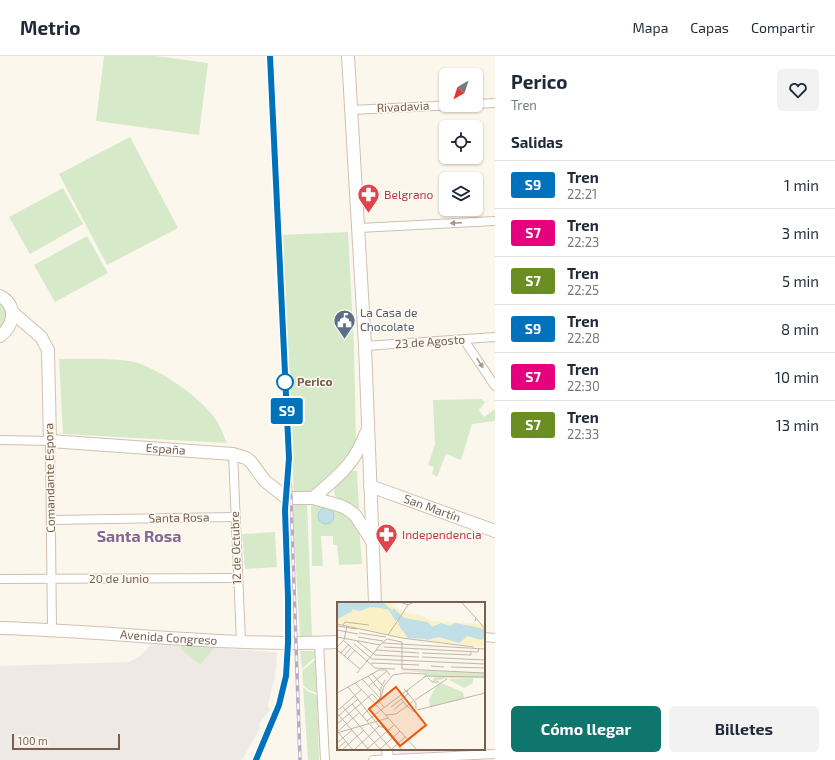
<!DOCTYPE html>
<html lang="es">
<meta charset="utf-8">
<style>
:root{--surface:#fff;--page:#f2f2f3;--text:#1f2937;--muted:#747a83;--line:#e0e1e3;--accent:#0f766e}
body{margin:0;font-family:"Exo 2",sans-serif;background:var(--page);color:var(--text);height:100vh;display:flex;flex-direction:column;font-size:15px;white-space:nowrap}
*{box-sizing:border-box;margin:0}
p{font-size:13px;color:var(--muted)}
.icon{flex:none;width:22px;height:22px;fill:none;stroke:currentColor;stroke-width:2;stroke-linecap:round;stroke-linejoin:round}
.map{position:relative;flex:1;overflow:hidden}
.drawer{display:flex;flex-direction:column;background:var(--surface);width:340px}
.drawer>*{flex:none}
.badge{padding:0 8px;border-radius:3px;font-size:14px;line-height:26px}
.needle{width:26px;rotate:219deg}
.fabs{position:absolute;left:439px;top:12px;display:grid;gap:8px}
.fabs a{display:grid;place-items:center;width:44px;height:44px;border-radius:6px;background:var(--surface);box-shadow:0 1px 3px #0004;font-size:20px}
.scale{position:absolute;left:12px;bottom:10px;width:108px;box-sizing:border-box;padding-left:4px;border:2px solid #785f4e;border-top:0;font-size:11px;line-height:14px;white-space:nowrap;color:#785f4e;-webkit-text-stroke:3px #fffaf2;paint-order:stroke}
.map>.badge{position:absolute;translate:-50% -50%;box-shadow:0 0 0 2px #fff}
h2{padding:0 16px;font-size:15px;line-height:36px}
.round{display:grid;place-items:center;flex:none;width:42px;height:42px;border-radius:6px;background:var(--page)}
.headline{display:flex;align-items:center;justify-content:space-between;height:68px;padding:0 16px}
h1{font-size:19px;font-weight:700;line-height:30px}
.cta{display:flex;gap:8px;margin-top:auto;padding:8px 16px}
.cta a{flex:1;height:46px;border-radius:6px;background:var(--accent);color:#fff;font-size:16px;font-weight:700;line-height:46px;text-align:center}
.cta a+a{background:var(--page);color:var(--text)}
ul{padding:0;list-style:none}
li{display:flex;align-items:center;gap:12px;height:48px;padding:0 16px;border-top:1px solid var(--line)}
li div{flex:1}
li b{display:block;font-size:15px}
li em{font-style:normal}
li .badge{min-width:44px;font-weight:700;text-align:center}
header{display:flex;align-items:center;gap:24px;box-sizing:border-box;height:56px;padding:0 20px;background:var(--surface);border-bottom:1px solid var(--line)}
header strong{font-size:19px}
nav{display:flex;gap:22px;margin-inline-start:auto;font-size:14px}
main{display:flex;flex:1;min-height:0}
.map>svg:first-child{display:block}
.industrial{fill:#eee9e4}
.education{fill:#f4e8f9}
.green{fill:#d6eaca}
.water{fill:#c0dfe6;stroke:#a6ced8}
.lines{fill:none;stroke-linecap:round;stroke-linejoin:round}
.minor-casing{stroke:#cfbfb0;stroke-width:10}
.tertiary-casing{stroke:#cfbfb0;stroke-width:12}
.secondary-casing{stroke:#d2c0af;stroke-width:14}
.minor{stroke:#fff;stroke-width:8}
.tertiary{stroke:#fff;stroke-width:10}
.secondary{stroke:#fff;stroke-width:12}
.rail-casing{stroke:#baa9c7;stroke-width:3.5}
.rail{stroke:#fffaf2;stroke-width:2;stroke-dasharray:6;stroke-linecap:butt}
.oneway{fill:#a7978c}
.line-casing{stroke:#fff;stroke-width:9}
.line{stroke:#0072bc;stroke-width:6}
.stop-dot{fill:#fff;stroke:#0072bc;stroke-width:2}
.labels{text-anchor:middle;stroke-width:3;stroke-linejoin:round;paint-order:stroke}
.street-label{font-size:12px;fill:#785f4e;stroke:#fffaf2}
.health-label{font-size:12px;fill:#be3a42;stroke:#fffaf2;text-anchor:start}
.service-label{font-size:12px;fill:#4e5e75;stroke:#fffaf2;text-anchor:start}
.stop-label{font-size:12px;font-weight:bold;fill:#785f4e;stroke:#fffaf2;text-anchor:start}
.district-label{font-size:16px;font-weight:bold;fill:#866693;stroke:#fffaf2}
.inset-river{fill:none;stroke:#c0dfe6;stroke-width:2}
.inset-road{fill:none;stroke:#c3b5a8;stroke-width:1}
.view{fill:#e8590c;fill-opacity:0.15;stroke:#e8590c;stroke-width:2}
.inset-edge{fill:none;stroke:#785f4e;stroke-width:2}
</style>
<header>
<strong>Metrio</strong>
<nav><a>Mapa</a><a>Capas</a><a>Compartir</a></nav>
</header>
<main>
<div class="map">
<svg width="495" height="704" viewBox="0 0 495 704">
<rect width="100%" height="100%" fill="#fcf7ec"/>
<path class="industrial" d="M 152,588 L 277,596 L 276,613 L 268,649 L 270,654 L 258,669 L 261,671 L 242,704 L 0,704 L 0,610 L 129,606 L 139,601 Z"/>
<path class="education" d="M 399,693 L 449,693 L 449,695 L 399,698 Z"/>
<g class="green">
<path d="M 104,0 L 156,0 L 208,7 L 199,79 L 96,65 Z"/>
<path d="M 130,81 L 178,172 L 107,209 L 59,118 Z"/>
<path d="M 63,132 L 83,168 L 30,198 L 9,161 Z"/>
<path d="M 348,176 L 354,290 L 356,387 L 353,396 L 317,435 L 294,439 L 281,179 Z"/>
<path d="M 87,180 L 108,217 L 55,246 L 34,209 Z"/>
<path d="M 0,245 L 5,250 L 9,261 L 0,276 Z"/>
<path d="M 59,303 C 82,303 106,302 129,305 C 156,309 205,344 218,367 C 222,374 224,381 227,387 L 63,378 Z"/>
<path d="M 481,343 L 485,346 L 479,354 L 484,361 L 495,353 L 495,365 L 472,368 L 461,404 L 446,398 L 437,421 L 435,420 L 435,419 L 432,418 L 434,411 L 428,409 L 435,389 L 433,344 Z"/>
<path d="M 351,415 L 357,415 L 359,452 C 352,453 350,451 344,447 C 333,441 331,435 339,424 C 343,419 345,416 351,415 Z"/>
<path d="M 292,444 L 307,444 L 312,581 L 300,581 Z"/>
<path d="M 311,444 L 339,452 L 359,470 L 362,508 L 339,509 L 337,489 L 333,489 L 333,480 L 321,480 L 323,510 L 312,510 Z"/>
<path d="M 275,476 L 277,511 L 245,513 L 242,478 Z"/>
<path d="M 182,589 L 215,591 L 201,608 L 199,608 L 182,594 L 181,592 Z"/>
<path d="M 300,595 L 314,595 L 315,596 L 316,600 L 302,613 Z"/>
<path d="M 316,603 L 317,637 L 309,634 L 303,629 L 302,615 Z"/>
<path d="M 303,631 L 307,635 L 317,639 L 319,704 L 308,704 Z"/>
</g>
<circle class="water" cx="326" cy="460" r="8"/>
<g class="lines">
<defs>
<g id="minor">
<path d="M 476,48 L 495,47"/>
<path d="M 351,54 L 456,49"/>
<path d="M 359,172 L 495,165"/>
<path d="M 464,284 L 495,330"/>
<path d="M 365,290 L 495,281"/>
<path d="M 0,384 L 50,385 L 52,574"/>
<path d="M 233,398 L 241,586"/>
<path d="M 51,464 L 235,461"/>
<path d="M 0,523 L 237,522"/>
<path d="M 484,581 L 495,582"/>
<path d="M 319,587 L 325,704"/>
<path d="M 373,704 L 495,698"/>
</g>
<path id="tertiary" d="M 387,693 L 388,704"/>
<g id="secondary">
<path d="M 348,0 L 365,290 L 375,547"/>
<path d="M 0,240 C 18,249 14,270 0,280"/>
<path id="s1" d="M 12,256 L 41,281 L 48,294 L 50,385 L 233,398 L 246,402 L 251,406 L 265,425 L 284,440 L 291,442 L 313,442 L 341,450 L 347,453 L 355,459 L 372,485"/>
<path id="s2" d="M 370,430 L 495,475"/>
<path d="M 313,442 C 338,420 354,409 366,377"/>
<path id="s3" d="M 0,572 C 113,575 225,591 338,586"/>
</g>
</defs>
<use href="#minor" class="minor-casing"/>
<use href="#tertiary" class="tertiary-casing"/>
<use href="#secondary" class="secondary-casing"/>
<use href="#minor" class="minor"/>
<use href="#tertiary" class="tertiary"/>
<use href="#secondary" class="secondary"/>
<defs>
<g id="rail">
<path d="M 270,0 L 291,442 L 300,704"/>
<path d="M 286,442 L 285,454 L 287,490"/>
<path d="M 256,704 L 279,649 L 286,620 L 288,587 L 287,510"/>
</g>
</defs>
<use href="#rail" class="rail-casing"/>
<use href="#rail" class="rail"/>
</g>
<defs><path id="oneway-solid" d="M-6-.8H1V-3.2L6.5 0L1 3.2V.8H-6Z"/></defs>
<g class="oneway">
<use href="#oneway-solid" transform="translate(456 167) rotate(177)"/>
<use href="#oneway-solid" transform="translate(480 307) rotate(57)"/>
</g>
<g class="lines">
<defs>
<path id="line" d="M 256,704 L 279,649 L 286,620 L 288,587 L 288,542 L 285,454 L 289,402 L 270,0"/>
</defs>
<use href="#line" class="line-casing"/>
<use href="#line" class="line"/>
</g>
<defs>
<symbol id="pharmacy-pin" viewBox="-11 -11 22 30"><path d="M0 17L-7.5 6A9.5 9.5 0 1 1 7.5 6Z" fill="#e0444e" stroke="#fffaf2"/><path d="M-2-6h4v4h4v4h-4v4h-4v-4h-4v-4h4Z" fill="#fff"/></symbol>
<symbol id="civic-pin" viewBox="-11 -11 22 30"><path d="M0 17L-7.5 6A9.5 9.5 0 1 1 7.5 6Z" fill="#5c6f8a" stroke="#fffaf2"/><path d="M-.6-6.5H3V-4.5H.6V-3L4-1V1h2V6H-6V1h2V-1L-.6-3ZM-1.2 2.5V6h2.4V2.5Z" fill="#fff"/></symbol>
</defs>
<g fill-rule="evenodd">
<use href="#pharmacy-pin" x="356" y="126" width="25" height="34"/>
<use href="#civic-pin" x="332" y="252" width="25" height="34"/>
<use href="#pharmacy-pin" x="374" y="466" width="25" height="34"/>
</g>
<circle class="stop-dot" cx="285" cy="326" r="8"/>
<g class="labels">
<g class="street-label">
<text transform="translate(403 51) rotate(-3)" y="4">Rivadavia</text>
<text transform="translate(430 286) rotate(-4)" y="4">23 de Agosto</text>
<text dy="4" stroke="none"><textPath href="#s1" startOffset="260">España</textPath></text>
<text transform="translate(50 422) rotate(-91)" y="4">Comandante Espora</text>
<text dy="4" stroke="none"><textPath href="#s2" startOffset="66">San Martín</textPath></text>
<text transform="translate(179 462) rotate(-1)" y="4">Santa Rosa</text>
<text transform="translate(236 492) rotate(-92)" y="4">12 de Octubre</text>
<text x="119" y="527">20 de Junio</text>
<text dy="4" stroke="none"><textPath href="#s3" startOffset="169">Avenida Congreso</textPath></text>
</g>
<g class="health-label">
<text x="384" y="143">Belgrano</text>
<text x="402" y="483">Independencia</text>
</g>
<g class="service-label">
<text x="360" y="261">La Casa de<tspan x="360" dy="14">Chocolate</tspan></text>
</g>
<g class="stop-label">
<text x="297" y="330">Perico</text>
</g>
<g class="district-label">
<text x="139" y="486">Santa Rosa</text>
</g>
</g>
<g transform="translate(337 546)">
<rect width="148" height="148" fill="#fcf7ec"/>
<path d="M 62,68 L 148,71 L 148,76 L 110,76 L 95,80 L 98,74 L 86,75 L 89,71 ZM 136,76 L 136,81 L 127,86 L 111,77 ZM 104,81 L 126,90 L 127,96 L 93,105 L 92,97 L 99,85 Z" fill="#d6eaca"/>
<path d="M 0,0 L 51,0 L 69,11 L 85,14 L 95,19 L 148,22 L 148,45 L 65,36 L 0,21 Z" fill="#faf1c8"/>
<path d="M 0,0 L 44,0 L 67,17 L 90,21 L 95,26 L 104,22 L 113,25 L 117,22 L 134,24 L 148,28 L 148,34 L 144,37 L 130,33 L 122,40 L 102,34 L 93,37 L 71,36 L 54,8 L 33,4 L 23,8 L 17,6 L 0,16 Z" fill="#c0dfe6"/>
<path class="inset-river" d="M 44,0 L 53,8 L 59,18M 15,6 L 23,8 L 33,4 L 49,5M 56,7 L 67,17 L 90,21 L 95,26 L 104,22 L 113,25 L 119,22 L 147,28M 0,16 L 15,8M 62,22 L 72,36M 89,37 L 102,34 L 122,40 L 130,33 L 144,37 L 148,34"/>
<path class="inset-road" d="M 63,0 L 71,3 L 77,0M 125,1 L 139,16 L 138,19M 139,16 L 148,27M 0,22 L 65,36 L 137,45M 6,23 L 8,20 L 32,23M 0,24 L 20,27M 0,28 L 21,32M 22,31 L 49,35M 51,33 L 71,3M 0,35 L 43,43M 21,35 L 46,39M 7,39 L 38,66 L 58,67M 20,39 L 38,53 L 82,55M 46,41 L 148,47M 17,42 L 35,57 L 148,62M 44,42 L 50,37 L 65,40 L 65,67 L 148,71M 0,45 L 7,38 L 10,24M 47,45 L 141,50 L 142,46M 0,48 L 4,51 L 12,42M 39,48 L 82,51M 4,51 L 23,67M 85,51 L 134,53 L 134,49M 7,54 L 15,45M 85,55 L 148,58M 10,57 L 18,48M 34,61 L 82,63M 94,64 L 107,65M 114,65 L 148,66M 20,71 L 44,42M 35,72 L 45,83M 31,74 L 43,89M 91,76 L 95,80 L 102,80M 25,77 L 43,96M 18,81 L 44,108M 32,84 L 50,69M 11,85 L 42,124 L 52,128M 67,87 L 79,101 L 79,107M 0,91 L 42,68 L 49,68 L 53,73M 43,97 L 44,86 L 48,78M 64,97 L 70,104 L 76,99M 78,98 L 110,77M 15,102 L 55,148M 5,104 L 44,148M 54,105 L 71,92 L 70,88M 57,108 L 66,100M 80,108 L 148,91M 0,109 L 24,88M 0,111 L 14,127M 49,113 L 59,112 L 70,104 L 77,110M 25,114 L 44,95 L 47,84 L 56,73 L 68,71 L 89,72M 0,115 L 21,97M 30,119 L 44,108M 0,122 L 35,92 L 47,105M 14,127 L 32,148M 0,129 L 16,148M 0,130 L 22,111M 50,130 L 65,148M 0,131 L 51,116M 0,141 L 15,128M 0,147 L 9,139M 30,147 L 57,123M 5,148 L 27,128M 17,148 L 42,124M 42,148 L 63,129M 54,148 L 68,135M 80,148 L 44,108 L 89,74 L 148,75"/>
<path class="view" d="M 59,85 L 89,123 L 63,144 L 32,107 Z"/>
<rect width="148" height="148" class="inset-edge"/>
</g>
</svg>
<div class="fabs">
<a><svg class="needle" viewBox="-14 -14 28 28"><path d="M0-13l5 13h-10z" fill="#e53935"/><path d="M0 13l5-13h-10z" fill="#747a83"/></svg></a>
<a><svg class="icon" aria-label="locate" viewBox="0 0 24 24"><circle cx="12" cy="12" r="6"/><path d="M12 2v4M12 18v4M2 12h4M18 12h4"/></svg></a>
<a><svg class="icon" aria-label="layers" viewBox="0 0 24 24"><path d="M12 4l9 5-9 5-9-5zM3 14l9 5 9-5"/></svg></a>
</div>
<div class="scale">100 m</div>
<b class="badge" style="left:287px;top:355px;background:#0072bc;color:#fff">S9</b>
</div>
<section class="drawer">
<div class="headline"><div><h1>Perico</h1><p>Tren</p></div><a class="round"><svg class="icon" aria-label="heart" viewBox="0 0 24 24"><path d="M12 20l-8-8c-3-5 5-10 8-4 3-6 11-1 8 4z"/></svg></a></div>
<h2>Salidas</h2>
<ul>
<li><span class="badge" style="background:#0072bc;color:#fff">S9</span><div><b>Tren</b><p>22:21</p></div><em>1 min</em></li>
<li><span class="badge" style="background:#e6007e;color:#fff">S7</span><div><b>Tren</b><p>22:23</p></div><em>3 min</em></li>
<li><span class="badge" style="background:#6b8e23;color:#fff">S7</span><div><b>Tren</b><p>22:25</p></div><em>5 min</em></li>
<li><span class="badge" style="background:#0072bc;color:#fff">S9</span><div><b>Tren</b><p>22:28</p></div><em>8 min</em></li>
<li><span class="badge" style="background:#e6007e;color:#fff">S7</span><div><b>Tren</b><p>22:30</p></div><em>10 min</em></li>
<li><span class="badge" style="background:#6b8e23;color:#fff">S7</span><div><b>Tren</b><p>22:33</p></div><em>13 min</em></li>
</ul>
<div class="cta"><a>Cómo llegar</a><a>Billetes</a></div>
</section>
</main>
